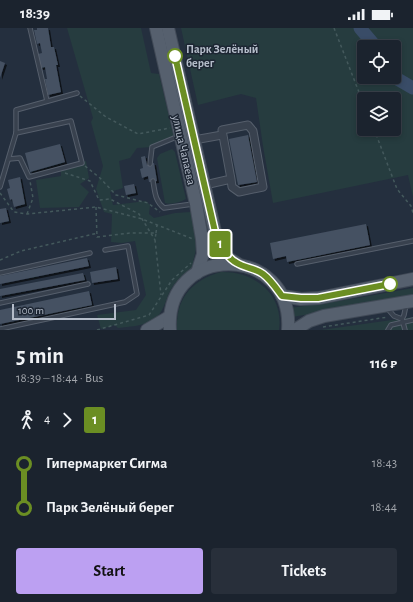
<!DOCTYPE html>
<meta charset="utf-8">
<style>
:root{--surface:#1b232e;--page:#282f3a;--text:#f1f3f6;--muted:#a0a4aa;--line:#39404a;--accent:#bca0f2}
body{margin:0;font-family:"Alegreya Sans",sans-serif;background:var(--page);color:var(--text);height:100vh;display:flex;flex-direction:column;font-size:15px;white-space:nowrap}
*{box-sizing:border-box;margin:0}
p{font-size:13px;color:var(--muted)}
.icon{flex:none;width:22px;height:22px;fill:none;stroke:currentColor;stroke-width:2;stroke-linecap:round;stroke-linejoin:round}
.map{position:relative;height:302px;overflow:hidden}
.details{display:flex;flex-direction:column;background:var(--surface);flex:1}
.details>*{flex:none}
.badge{padding:0 8px;border-radius:3px;font-size:14px;line-height:26px}
.buttons{position:absolute;left:357px;top:12px;display:grid;gap:8px}
.buttons a{display:grid;place-items:center;width:44px;height:44px;border-radius:4px;background:var(--surface);box-shadow:0 2px 6px #0003,0 0 0 1px var(--line);font-size:20px}
.scale{position:absolute;left:12px;bottom:10px;width:104px;box-sizing:border-box;padding-left:4px;border:2px solid #b4bcc9;border-top:0;font-size:11px;line-height:14px;white-space:nowrap;color:#b4bcc9;-webkit-text-stroke:3px #1d2633;paint-order:stroke}
.map>.badge{position:absolute;translate:-50% -50%;box-shadow:0 0 0 2px #fff}
.legs{display:flex;align-items:center;gap:6px;height:44px;padding:0 16px;font-size:13px}
.legs p{margin-inline-start:auto}
.overview{display:flex;align-items:center;justify-content:space-between;height:68px;padding:0 16px}
h1{font-size:22px;font-weight:600;line-height:30px}
.button{display:flex;gap:8px;margin-top:auto;padding:8px 16px}
.button a{flex:1;height:46px;border-radius:4px;background:var(--accent);color:#111;font-size:16px;font-weight:600;line-height:46px;text-align:center}
.button a+a{background:var(--page);color:var(--text)}
ul{padding:0 16px;list-style:none}
li{display:flex;align-items:center;gap:14px;height:44px;font-size:15px}
li i{display:grid;place-items:center;width:6px;height:100%;margin:0 5px;background:currentColor}
li i::after{content:'';width:10px;height:10px;margin:-5px;border:3px solid;border-radius:50%;background:var(--surface)}
li p{margin-inline-start:auto}
li:first-child i{background:linear-gradient(#0000 50%,currentColor 0)}
li:last-child i{background:linear-gradient(currentColor 50%,#0000 0)}
.status{display:flex;justify-content:space-between;align-items:center;height:28px;padding:0 20px;background:var(--surface);direction:ltr}
.status svg{height:11px;fill:currentColor}
.map>svg:first-child{display:block}
.green{fill:#263c3f;fill-rule:evenodd}
.lines{fill:none;stroke-linecap:round;stroke-linejoin:round}
.river{stroke:#394c67;stroke-width:13}
.building{fill:#455162;filter:url(#shadow)}
.lane-casing{stroke:#565f6c;stroke-width:5.5}
.street-casing{stroke:#565f6c;stroke-width:9}
.primary-casing{stroke:#414a57;stroke-width:14}
.path{stroke:#44595c;stroke-width:1.5;stroke-dasharray:3 3;stroke-linecap:butt}
.lane{stroke:#38414e;stroke-width:3.5}
.street{stroke:#38414e;stroke-width:7}
.primary{stroke:#56606e;stroke-width:12}
.line-1-casing{stroke:#fff;stroke-width:9}
.line-1{stroke:#6b8e23;stroke-width:6}
.stop-1-dot{fill:#fff;stroke:#6b8e23;stroke-width:2}
.labels{text-anchor:middle;stroke-width:3;stroke-linejoin:round;paint-order:stroke}
.stop-label{font-size:12px;font-weight:bold;fill:#b4bcc9;stroke:#1d2633;text-anchor:start}
.street-label{font-size:12px;fill:#b4bcc9;stroke:#1d2633}
</style>
<div class="status"><b>18:39</b><svg viewBox="0 0 49 12"><path d="M0 12V9h3v3zM5 12V6h3v6zM10 12V3h3v9zM15 12V0h3v12zM26 1h20v11H26zM47 4h2v5h-2z"/></svg></div>
<div class="map">
<svg width="413" height="302" viewBox="0 0 413 302">
<defs>
<filter id="shadow"><feDropShadow dx="2" dy="2" stdDeviation="0" flood-color="#0009"/></filter>
</defs>
<rect width="100%" height="100%" fill="#242f3e"/>
<g class="green">
<path d="M 67,0 L 141,0 L 151,45 L 159,46 L 174,110 L 152,119 L 137,120 L 130,130 L 119,133 L 123,160 L 110,164 L 113,177 L 146,173 L 150,177 L 149,186 L 154,190 L 175,185 L 191,184 C 195,202 199,216 193,233 L 195,237 C 187,244 177,252 171,261 C 167,268 166,275 162,282 C 154,298 134,298 118,300 L 115,297 L 101,301 L 97,287 L 136,282 L 146,267 L 135,213 L 122,215 L 111,214 L 112,186 L 104,184 L 96,161 L 103,138 L 91,94 L 93,90 Z"/>
<path d="M 181,0 L 413,0 L 413,169 L 408,147 L 273,175 L 263,118 L 256,70 L 241,66 L 198,77 ZM 364,19 L 394,19 L 394,49 L 364,49 ZM 364,71 L 394,71 L 394,101 L 364,101 Z"/>
<path d="M 172,121 L 175,124 L 186,171 C 181,174 171,177 165,175 L 157,130 L 160,126 Z"/>
<path d="M 86,133 L 89,150 L 80,156 L 89,164 L 79,179 L 40,180 L 36,152 L 61,148 L 61,139 Z"/>
<path d="M 221,244 C 254,243 284,266 279,302 L 177,302 C 175,271 192,252 221,244 Z"/>
<path d="M 413,260 L 413,269 L 292,289 L 290,280 L 352,271 Z"/>
<path d="M 413,289 L 413,302 L 321,302 Z"/>
</g>
<g class="lines">
<g class="river">
<path d="M 360,0 L 376,19"/>
<path d="M 394,49 L 413,60"/>
</g>
</g>
<g class="building">
<path d="M 37,0 L 48,0 L 51,19 L 54,19 L 58,37 L 56,37 L 61,64 L 48,67 L 45,51 L 47,51 L 45,39 L 41,40 L 38,26 L 42,25 L 40,15 L 37,16 L 34,2 L 37,2 Z"/>
<path d="M 0,33 L 5,35 L 0,50 Z"/>
<path d="M 248,107 L 257,154 L 238,157 L 229,111 Z"/>
<path d="M 60,116 L 65,134 L 30,144 L 25,125 Z"/>
<path d="M 145,128 L 147,137 L 154,135 L 157,153 L 149,154 L 148,148 L 142,150 L 140,141 L 143,140 L 141,129 Z"/>
<path d="M 20,149 L 25,176 L 14,179 L 12,171 L 10,172 L 7,161 L 10,160 L 8,152 Z"/>
<path d="M 134,156 L 136,165 L 126,167 L 124,158 Z"/>
<path d="M 6,180 L 9,193 L 0,195 L 0,181 Z"/>
<path d="M 366,196 L 370,217 L 287,234 L 286,228 L 273,231 L 270,215 Z"/>
<path d="M 87,230 L 89,238 L 0,256 L 0,248 Z"/>
<path d="M 116,239 L 118,251 L 92,255 L 90,244 Z"/>
<path d="M 83,245 L 85,252 L 0,268 L 0,261 Z"/>
<path d="M 89,263 L 92,277 L 0,296 L 0,282 Z"/>
</g>
<g class="lines">
<defs>
<g id="lane">
<path d="M 30,0 L 47,73"/>
<path d="M 9,131 L 20,130 L 29,149 L 82,135 L 71,93 L 16,105"/>
<path d="M 150,136 L 152,119 L 179,108"/>
<path d="M 153,153 C 155,164 155,173 164,180 L 193,176"/>
<path d="M 0,159 L 16,105 L 16,82 L 77,65"/>
<path d="M 297,236 L 413,213"/>
<path d="M 0,245 L 90,225"/>
<path d="M 0,275 L 88,256"/>
<path d="M 387,280 L 394,288 L 402,291 L 405,302"/>
<path d="M 402,291 L 404,287 L 406,277"/>
<path d="M 0,301 L 125,274 L 137,266 L 128,218 L 105,222"/>
<path d="M 388,302 L 391,297 L 413,292"/>
</g>
<g id="street">
<path d="M 194,112 L 222,107"/>
<path d="M 205,157 L 231,151 L 222,102 L 248,97 L 253,103 L 263,159 L 239,164 L 232,159 L 231,151"/>
</g>
<g id="primary">
<path d="M 156,0 L 196,176 L 202,211 L 203,226 L 197,245"/>
<path d="M 168,0 L 216,208 L 228,230 L 238,236"/>
<path d="M 282,268 L 301,271 L 319,270 L 413,251"/>
<path d="M 147,302 L 169,289"/>
<path d="M 170,302 C 164,214 294,215 288,302"/>
<path d="M 295,302 L 309,293 L 324,288 L 413,273"/>
</g>
</defs>
<use href="#lane" class="lane-casing"/>
<use href="#street" class="street-casing"/>
<use href="#primary" class="primary-casing"/>
<g class="path">
<path d="M 334,0 L 364,77"/>
<path d="M 80,68 L 106,89 L 138,106 L 170,100"/>
<path d="M 374,101 L 397,161 L 411,178 L 413,185"/>
<path d="M 85,138 L 100,150 L 116,167 L 148,175 L 160,184"/>
<path d="M 65,145 L 90,153 L 99,172 L 110,171 L 139,186 L 155,212"/>
<path d="M 0,165 L 14,184 L 27,186 L 96,179 L 142,191 L 193,211"/>
<path d="M 96,179 L 97,209 L 130,205 L 156,205 L 155,212 L 161,267"/>
<path d="M 27,186 L 33,170 L 30,153"/>
<path d="M 156,205 L 157,197"/>
<path d="M 0,232 L 21,223 L 98,205"/>
<path d="M 323,299 L 388,289"/>
<path d="M 97,302 L 149,287 L 172,252 L 191,235"/>
</g>
<use href="#lane" class="lane"/>
<use href="#street" class="street"/>
<use href="#primary" class="primary"/>
</g>
<g class="lines">
<defs>
<path id="line-1" d="M 175,28 L 216,208 C 221,219 227,230 237,235 C 245,240 255,240 263,246 C 271,252 276,260 282,268 L 301,270 L 318,270 L 390,256"/>
</defs>
<use href="#line-1" class="line-1-casing"/>
<use href="#line-1" class="line-1"/>
</g>
<g class="stop-1-dot">
<circle cx="175" cy="28" r="7"/>
<circle cx="390" cy="256" r="7"/>
</g>
<g class="labels">
<g class="stop-label">
<text x="186" y="25">Парк Зелёный<tspan x="186" dy="14">берег</tspan></text>
</g>
<g class="street-label">
<text transform="translate(184 122) rotate(77)" y="4">улица Чапаева</text>
</g>
</g>
</svg>
<div class="buttons">
<a><svg class="icon" aria-label="locate" viewBox="0 0 24 24"><circle cx="12" cy="12" r="6"/><path d="M12 2v4M12 18v4M2 12h4M18 12h4"/></svg></a>
<a><svg class="icon" aria-label="layers" viewBox="0 0 24 24"><path d="M12 4l9 5-9 5-9-5zM3 14l9 5 9-5"/></svg></a>
</div>
<div class="scale">100 m</div>
<b class="badge" style="left:220px;top:216px;background:#6b8e23;color:#fff">1</b>
</div>
<section class="details">
<div class="overview"><div><h1>5 min</h1><p>18:39 – 18:44 · Bus</p></div><b>116 ₽</b></div>
<div class="legs"><svg class="icon" aria-label="walk" viewBox="0 0 24 24"><circle cx="13" cy="4" r="2"/><path d="M13 8l-2 6 4 7M11 14l-3 7M7 12l3-4h3l4 4"/></svg>4<svg class="icon" aria-label="forward" viewBox="0 0 24 24"><path d="M9 5l7 7-7 7"/></svg><b class="badge" style="background:#6b8e23;color:#fff">1</b></div>
<ul>
<li><i style="color:#6b8e23"></i><b>Гипермаркет Сигма</b><p>18:43</p></li>
<li><i style="color:#6b8e23"></i><b>Парк Зелёный берег</b><p>18:44</p></li>
</ul>
<div class="button"><a>Start</a><a>Tickets</a></div>
</section>
